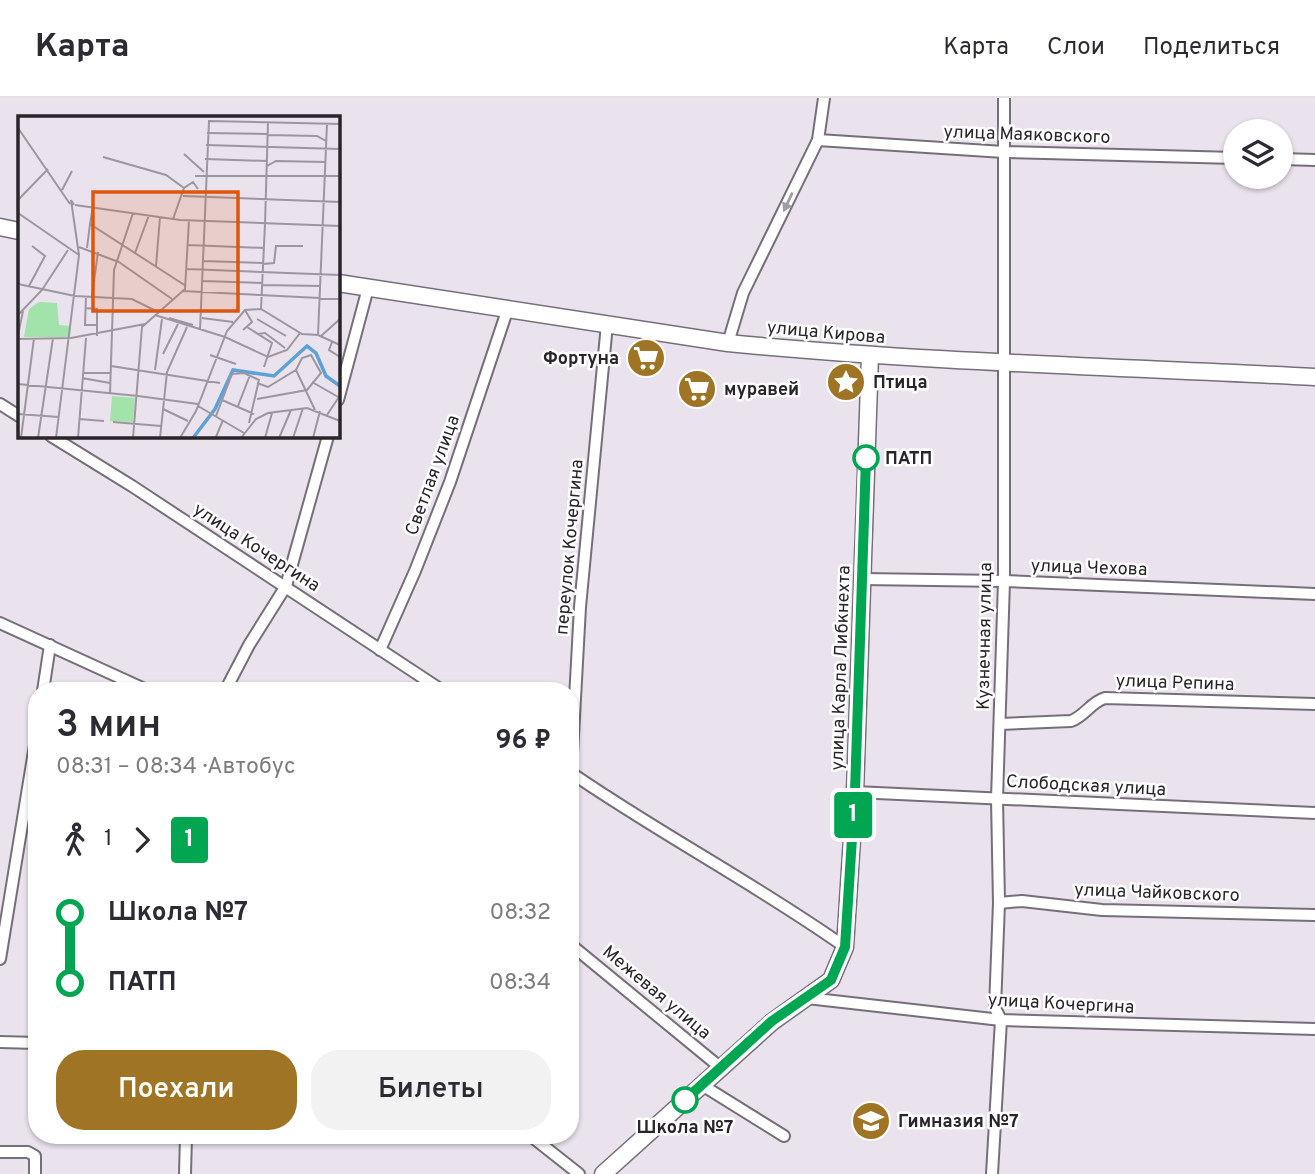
<!DOCTYPE html>
<html lang="ru">
<meta charset="utf-8">
<style>
:root{--surface:#fff;--page:#f2f2f3;--text:#2b2b33;--muted:#7c7c81;--line:#e1e1e2;--accent:#9f7424}
body{margin:0;font-family:Overpass,sans-serif;background:var(--page);color:var(--text);height:100vh;display:flex;flex-direction:column;font-size:26px;white-space:nowrap}
*{box-sizing:border-box;margin:0}
p{font-size:23px;color:var(--muted)}
.icon{flex:none;width:38px;height:38px;fill:none;stroke:currentColor;stroke-width:2;stroke-linecap:round;stroke-linejoin:round}
.map{position:relative;flex:1;overflow:hidden}
.sheet{position:absolute;left:28px;top:584px;width:551px;height:462px;display:flex;flex-direction:column;background:var(--surface);border-radius:28px;box-shadow:0 2px 5px #0004}
.sheet>*{flex:none}
.badge{padding:0 14px;border-radius:5px;font-size:24px;line-height:46px}
.fabs{position:absolute;left:1223px;top:21px;display:grid;gap:14px}
.fabs a{display:grid;place-items:center;width:70px;height:70px;border-radius:50%;background:var(--surface);box-shadow:0 2px 5px #0004;font-size:35px}
.map>.badge{position:absolute;translate:-50% -50%;box-shadow:0 0 0 4px #fff}
.legs{display:flex;align-items:center;gap:10px;height:77px;padding:0 28px;font-size:23px}
.legs p{margin-inline-start:auto}
.summary{display:flex;align-items:center;justify-content:space-between;height:119px;padding:0 28px}
h1{font-size:38px;font-weight:600;line-height:52px}
.button{display:flex;gap:14px;margin-top:auto;padding:14px 28px}
.button a{flex:1;height:80px;border-radius:28px;background:var(--accent);color:#fff;font-size:28px;font-weight:600;line-height:80px;text-align:center}
.button a+a{background:var(--page);color:var(--text)}
ul{padding:0 28px;list-style:none}
li{display:flex;align-items:center;gap:24px;height:70px;font-size:26px}
li i{display:grid;place-items:center;width:10px;height:100%;margin:0 9px;background:currentColor}
li i::after{content:'';width:18px;height:18px;margin:-9px;border:5px solid;border-radius:50%;background:var(--surface)}
li p{margin-inline-start:auto}
li:first-child i{background:linear-gradient(#0000 50%,currentColor 0)}
li:last-child i{background:linear-gradient(currentColor 50%,#0000 0)}
header{display:flex;align-items:center;gap:42px;box-sizing:border-box;height:98px;padding:0 35px;background:var(--surface);border-bottom:2px solid var(--line)}
header strong{font-size:33px}
nav{display:flex;gap:38px;margin-inline-start:auto;font-size:24px}
.map>svg:first-child{display:block}
.lines{fill:none;stroke-linecap:round;stroke-linejoin:round}
.minor-casing{stroke:#766f79;stroke-width:14}
.secondary-casing{stroke:#766f79;stroke-width:19}
.minor{stroke:#fff;stroke-width:10}
.secondary{stroke:#fff;stroke-width:16}
.oneway{fill:#9f9d9f}
.line-1-casing{stroke:#fff;stroke-width:16}
.line-1{stroke:#00a651;stroke-width:10}
.stop-1-dot{fill:#fff;stroke:#00a651;stroke-width:3.5}
.labels{text-anchor:middle;stroke-width:5;stroke-linejoin:round;paint-order:stroke}
.street-label{font-size:18px;fill:#29252a;stroke:#fff}
.poi-label{font-size:18px;font-weight:bold;fill:#29252a;stroke:#fff;text-anchor:start}
.stop-label{font-size:18px;font-weight:bold;fill:#29252a;stroke:#fff;text-anchor:start}
.inset-river{fill:none;stroke:#5da1d9;stroke-width:3.5}
.inset-road{fill:none;stroke:#9d969f;stroke-width:2}
.view{fill:#de560e;fill-opacity:0.15;stroke:#de560e;stroke-width:3.5}
.inset-edge{fill:none;stroke:#29252a;stroke-width:3.5}
</style>
<header>
<strong>Карта</strong>
<nav><a>Карта</a><a>Слои</a><a>Поделиться</a></nav>
</header>
<div class="map">
<svg width="1315" height="1076" viewBox="0 0 1315 1076">
<rect width="100%" height="100%" fill="#eae2ed"/>
<g class="lines">
<defs>
<g id="minor">
<path d="M 818,42 L 1004,54 L 1236,60"/>
<path d="M 1281,61 L 1315,62"/>
<path d="M 728,245 L 743,195 L 818,42 L 824,0"/>
<path d="M 338,302 L 368,190"/>
<path d="M 0,306 L 19,318"/>
<path d="M 51,338 L 132,388 L 443,593"/>
<path d="M 862,481 L 1004,483 L 1315,496"/>
<path d="M 0,525 L 149,593"/>
<path d="M 380,552 L 415,473 L 450,384 L 508,210"/>
<path d="M 43,593 L 50,547"/>
<path d="M 225,593 L 249,547 L 286,488 L 328,338"/>
<path d="M 1000,626 L 1071,623 C 1085,618 1091,604 1105,600 L 1315,606"/>
<path d="M 570,674 C 660,736 756,786 845,849"/>
<path d="M 571,674 L 580,509 L 607,226"/>
<path d="M 855,694 L 1315,715"/>
<path d="M 999,805 L 1022,803 L 1102,812 L 1315,817"/>
<path d="M 570,846 L 721,970"/>
<path d="M 0,861 L 37,635"/>
<path d="M 807,900 L 1001,922 L 1315,931"/>
<path d="M 0,944 L 37,945"/>
<path d="M 702,987 L 784,1038"/>
<path d="M 531,1038 L 579,1076"/>
<path d="M 0,1054 L 28,1054 L 35,1058 L 35,1076"/>
<path d="M 185,1076 L 186,1038"/>
<path d="M 992,1076 L 1001,922 L 995,910 L 999,805 L 997,701 L 1004,483 L 1004,0"/>
</g>
<g id="secondary">
<path d="M 0,129 L 19,133"/>
<path d="M 338,185 L 728,245 C 923,264 1119,269 1315,279"/>
<path d="M 603,1076 L 772,924 L 831,882 L 845,849 L 855,694 L 870,257"/>
</g>
</defs>
<use href="#minor" class="minor-casing"/>
<use href="#secondary" class="secondary-casing"/>
<use href="#minor" class="minor"/>
<use href="#secondary" class="secondary"/>
</g>
<defs><path id="oneway-solid" d="M-6-.8H1V-3.2L6.5 0L1 3.2V.8H-6Z" transform="scale(1.75)"/></defs>
<use class="oneway" href="#oneway-solid" transform="translate(788 104) rotate(115)"/>
<g class="lines">
<defs>
<path id="line-1" d="M 685,1002 L 772,923 L 831,882 L 845,849 L 855,694 L 866,360"/>
</defs>
<use href="#line-1" class="line-1-casing"/>
<use href="#line-1" class="line-1"/>
</g>
<defs>
<symbol id="supermarket-disc" viewBox="-11 -11 22 22"><circle r="9.5" fill="#9f7424" stroke="#fff"/><path d="M-6-5.5h2.5l.6 2H6L4.5 2H-2.5L-4.4-4H-6ZM-1.5 3.2a1.3 1.3 0 1 0 .1 0ZM3 3.2a1.3 1.3 0 1 0 .1 0Z" fill="#fff"/></symbol>
<symbol id="sight-disc" viewBox="-11 -11 22 22"><circle r="9.5" fill="#9f7424" stroke="#fff"/><path d="M0-6L1.8-2.2L6-1.7L2.9 1.2L3.7 5.4L0 3.3L-3.7 5.4L-2.9 1.2L-6-1.7L-1.8-2.2Z" fill="#fff"/></symbol>
<symbol id="school-disc" viewBox="-11 -11 22 22"><circle r="9.5" fill="#9f7424" stroke="#fff"/><path d="M0-5L7-2L0 1L-7-2ZM-4 1L0 2.5L4 1V4Q0 6-4 4Z" fill="#fff"/></symbol>
</defs>
<g fill-rule="evenodd">
<use href="#supermarket-disc" x="624" y="238" width="44" height="44"/>
<use href="#sight-disc" x="824" y="262" width="44" height="44"/>
<use href="#supermarket-disc" x="675" y="269" width="44" height="44"/>
<use href="#school-disc" x="849" y="1001" width="44" height="44"/>
</g>
<g class="stop-1-dot">
<circle cx="866" cy="360" r="12"/>
<circle cx="685" cy="1002" r="12"/>
</g>
<g class="labels">
<g class="street-label">
<text transform="translate(1027 36) rotate(2)" y="6">улица Маяковского</text>
<text transform="translate(826 234) rotate(5)" y="6">улица Кирова</text>
<text transform="translate(432 377) rotate(-70)" y="6">Светлая улица</text>
<text transform="translate(257 449) rotate(33)" y="6">улица Кочергина</text>
<text transform="translate(569 449) rotate(-85)" y="6">переулок Кочергина</text>
<text transform="translate(1089 469) rotate(2)" y="6">улица Чехова</text>
<text transform="translate(984 538) rotate(-89)" y="6">Кузнечная улица</text>
<text transform="translate(840 570) rotate(-88)" y="6">улица Карла Либкнехта</text>
<text transform="translate(1175 584) rotate(2)" y="6">улица Репина</text>
<text transform="translate(1086 687) rotate(3)" y="6">Слободская улица</text>
<text transform="translate(1157 794) rotate(2)" y="6">улица Чайковского</text>
<text transform="translate(657 894) rotate(40)" y="6">Межевая улица</text>
<text transform="translate(1061 905) rotate(3)" y="6">улица Кочергина</text>
</g>
<g class="poi-label">
<text x="619" y="266" text-anchor="end">Фортуна</text>
<text x="873" y="290">Птица</text>
<text x="724" y="297">муравей</text>
<text x="898" y="1029">Гимназия №7</text>
</g>
<g class="stop-label">
<text x="885" y="366">ПАТП</text>
<text x="685" y="1035" text-anchor="middle">Школа №7</text>
</g>
</g>
<g transform="translate(18 18)">
<rect width="322" height="322" fill="#eae2ed"/>
<path d="M 21,186 L 39,187 L 41,209 L 53,210 L 52,221 L 6,221 L 11,193 ZM 94,280 L 117,282 L 115,306 L 92,305 Z" fill="#a2e2ab"/>
<path class="inset-river" d="M 175,322 L 197,293 L 215,254 L 256,260 L 289,230 L 298,237 L 308,260 L 322,270"/>
<path class="inset-road" d="M 0,12 L 52,88M 189,17 L 249,18M 249,19 L 299,20 L 308,25M 188,29 L 322,33M 166,38 L 186,56M 85,41 L 148,59 L 166,72M 187,43 L 249,45M 249,50 L 258,45 L 308,46M 177,60 L 322,60M 44,74 L 54,55M 165,80 L 322,86M 0,84 L 30,53M 57,89 L 162,104 L 322,110M 75,90 L 72,108 L 168,170M 0,97 L 61,139M 155,103 L 166,72 L 175,66 L 180,73M 247,108 L 250,6M 170,129 L 246,132M 61,131 L 98,145M 69,132 L 72,108M 117,137 L 131,99M 98,144 L 154,183M 185,145 L 245,147M 245,148 L 256,147 L 258,130 L 285,130M 138,150 L 142,101M 169,153 L 322,159M 185,165 L 245,167M 0,168 L 57,180 L 114,183 L 140,196M 244,169 L 302,170M 11,170 L 27,140 L 14,130M 164,175 L 322,183M 68,180 L 67,209 L 78,209M 74,180 L 80,136M 67,192 L 79,193 L 79,220M 243,193 L 247,108M 0,199 L 24,174 L 50,134M 137,199 L 207,221 L 250,241 L 269,234 L 282,217M 151,202 L 175,209M 184,202 L 215,206M 239,203 L 268,220M 229,211 L 254,227 L 246,251M 182,214 L 191,5 L 322,8M 225,214 L 234,206 L 227,194M 240,218 L 247,217 L 267,232M 0,219 L 5,195M 300,219 L 309,8M 303,220 L 322,203M 53,222 L 127,208M 0,223 L 53,222M 314,226 L 311,234 L 322,241M 145,238 L 160,208M 192,239 L 218,248M 93,250 L 202,267M 137,254 L 144,203M 65,257 L 93,257M 64,262 L 92,267M 294,266 L 322,282M 239,267 L 250,271 L 278,254 L 297,294M 0,268 L 120,280M 92,278 L 96,154 L 115,97M 120,280 L 180,288M 239,283 L 289,274 L 303,257 L 293,239 L 284,242 L 278,254M 204,284 L 236,298M 180,290 L 226,317M 220,290 L 232,259M 145,293 L 170,305M 0,298 L 41,301M 309,299 L 321,281M 198,300 L 214,258 L 226,257 L 241,264 L 231,307M 61,303 L 86,305M 95,306 L 143,310M 3,322 L 16,222M 20,322 L 35,222M 38,322 L 61,139 L 53,84 L 56,89M 60,322 L 68,222M 115,322 L 124,211 L 167,173 L 171,104M 142,322 L 149,256 L 169,211M 162,322 L 178,295 L 209,215 L 227,194 L 243,193 L 284,218 L 300,219 L 322,229M 192,322 L 198,321 L 205,304M 223,322 L 238,303 L 250,297 L 289,292 L 322,305M 247,322 L 254,297M 261,322 L 273,294M 275,322 L 285,292M 295,322 L 302,295"/>
<path class="view" d="M 75,76 L 220,76 L 220,195 L 75,195 Z"/>
<rect width="322" height="322" class="inset-edge"/>
</g>
</svg>
<div class="fabs">
<a><svg class="icon" aria-label="layers" viewBox="0 0 24 24"><path d="M12 4l9 5-9 5-9-5zM3 14l9 5 9-5"/></svg></a>
</div>
<b class="badge" style="left:853px;top:717px;background:#00a651;color:#fff">1</b>
<section class="sheet">
<div class="summary"><div><h1>3 мин</h1><p>08:31 – 08:34 · Автобус</p></div><b>96 ₽</b></div>
<div class="legs"><svg class="icon" aria-label="walk" viewBox="0 0 24 24"><circle cx="13" cy="4" r="2"/><path d="M13 8l-2 6 4 7M11 14l-3 7M7 12l3-4h3l4 4"/></svg>1<svg class="icon" aria-label="forward" viewBox="0 0 24 24"><path d="M9 5l7 7-7 7"/></svg><b class="badge" style="background:#00a651;color:#fff">1</b></div>
<ul>
<li><i style="color:#00a651"></i><b>Школа №7</b><p>08:32</p></li>
<li><i style="color:#00a651"></i><b>ПАТП</b><p>08:34</p></li>
</ul>
<div class="button"><a>Поехали</a><a>Билеты</a></div>
</section>
</div>
